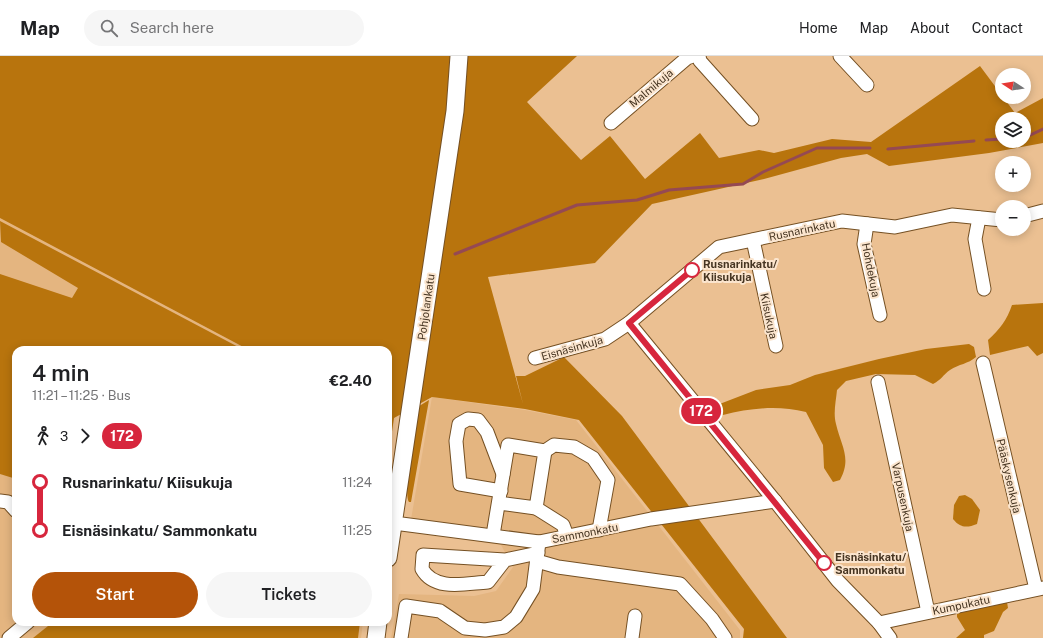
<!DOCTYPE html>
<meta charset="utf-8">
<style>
:root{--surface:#fff;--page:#f6f6f6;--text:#202124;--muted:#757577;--line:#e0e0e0;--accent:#b45309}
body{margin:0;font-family:"Public Sans",sans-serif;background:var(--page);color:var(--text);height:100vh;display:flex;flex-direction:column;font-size:15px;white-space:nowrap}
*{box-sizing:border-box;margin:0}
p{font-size:13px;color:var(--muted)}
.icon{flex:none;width:22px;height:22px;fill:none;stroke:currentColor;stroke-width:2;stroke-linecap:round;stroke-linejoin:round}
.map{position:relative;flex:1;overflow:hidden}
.details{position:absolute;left:12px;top:290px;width:380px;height:280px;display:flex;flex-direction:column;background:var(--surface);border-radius:12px;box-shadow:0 2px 10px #0003}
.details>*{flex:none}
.badge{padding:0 8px;border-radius:13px;font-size:14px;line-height:26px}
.needle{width:26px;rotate:282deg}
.tools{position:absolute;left:995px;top:12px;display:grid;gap:8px}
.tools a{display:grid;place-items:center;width:36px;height:36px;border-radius:50%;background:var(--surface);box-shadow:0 2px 10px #0003;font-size:20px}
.map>.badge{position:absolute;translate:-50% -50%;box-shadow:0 0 0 2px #fff}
.legs{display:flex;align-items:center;gap:6px;height:44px;padding:0 20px;font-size:13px}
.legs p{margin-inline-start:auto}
.summary{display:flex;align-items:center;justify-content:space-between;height:68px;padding:0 20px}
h1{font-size:22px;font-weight:600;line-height:30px}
.primary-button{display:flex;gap:8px;margin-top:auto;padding:8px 20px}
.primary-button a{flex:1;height:46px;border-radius:24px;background:var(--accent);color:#fff;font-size:16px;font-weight:600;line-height:46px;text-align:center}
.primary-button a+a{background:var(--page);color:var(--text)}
ul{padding:0 20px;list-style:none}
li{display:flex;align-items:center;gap:14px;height:48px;font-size:15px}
li i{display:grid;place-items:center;width:6px;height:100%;margin:0 5px;background:currentColor}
li i::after{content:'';width:10px;height:10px;margin:-5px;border:3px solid;border-radius:50%;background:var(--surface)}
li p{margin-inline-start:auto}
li:first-child i{background:linear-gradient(#0000 50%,currentColor 0)}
li:last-child i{background:linear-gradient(currentColor 50%,#0000 0)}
header{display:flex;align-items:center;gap:24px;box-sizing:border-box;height:56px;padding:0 20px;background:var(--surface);border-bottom:1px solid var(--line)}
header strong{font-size:19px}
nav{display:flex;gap:22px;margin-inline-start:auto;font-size:14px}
.search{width:280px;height:36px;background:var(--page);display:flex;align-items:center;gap:10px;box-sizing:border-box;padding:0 14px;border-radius:22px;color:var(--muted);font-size:15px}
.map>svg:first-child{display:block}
.built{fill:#e4b580}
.forest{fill:#b8740d;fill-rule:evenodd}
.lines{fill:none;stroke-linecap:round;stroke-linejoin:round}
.stream{stroke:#954953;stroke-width:3}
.minor-casing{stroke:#755023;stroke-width:15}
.major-casing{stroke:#755023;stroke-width:19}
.minor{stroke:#fff;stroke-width:13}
.major{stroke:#fff;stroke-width:17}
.line-1-casing{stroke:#fff;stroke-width:9}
.line-1{stroke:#d7263d;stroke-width:6}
.stop-1-dot{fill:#fff;stroke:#d7263d;stroke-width:2}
.labels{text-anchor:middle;stroke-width:4;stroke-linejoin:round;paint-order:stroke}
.street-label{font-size:11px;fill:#463522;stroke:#fbe5ce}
.stop-label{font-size:11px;font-weight:bold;fill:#463522;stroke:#fbe5ce;text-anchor:start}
</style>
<header>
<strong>Map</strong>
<div class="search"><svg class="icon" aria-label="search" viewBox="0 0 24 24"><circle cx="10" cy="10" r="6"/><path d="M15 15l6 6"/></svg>Search here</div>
<nav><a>Home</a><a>Map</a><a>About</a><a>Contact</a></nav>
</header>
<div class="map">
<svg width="1043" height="582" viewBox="0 0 1043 582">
<rect width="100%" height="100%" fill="#ebc092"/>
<g class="built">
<path d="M 0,162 L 249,294 L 16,294 L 16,566 L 363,566 L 361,582 L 0,582 Z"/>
<path d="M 432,341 L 525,354 L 576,364 L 740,574 L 740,582 L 391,582 L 399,538 L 474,540 L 496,535 L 513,511 L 501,489 L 409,475 Z"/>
</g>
<g class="forest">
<path d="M 0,0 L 577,0 L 527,46 L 581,104 L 610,80 L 645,123 L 700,77 L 719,102 L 759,94 L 774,97 L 832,83 L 871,86 L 980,10 L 1015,57 L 1043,42 L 1043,87 L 989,97 L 889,110 L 867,98 L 841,102 L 764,123 L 652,148 L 595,207 L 488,221 L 523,348 L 516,320 L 525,320 L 564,301 L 622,360 L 787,582 L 743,582 L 744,573 L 579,364 L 525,353 L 432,341 L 394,362 L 388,403 L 390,369 L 388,368 L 388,294 L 249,294 L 0,162 ZM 1002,63 L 1024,63 L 1024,85 L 1002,85 Z"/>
<path d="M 0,165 L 244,294 L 16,294 L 16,426 L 13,422 L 0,418 L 0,218 L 72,242 L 78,232 L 1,186 Z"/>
<path d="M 1043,247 L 1043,297 L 1037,300 L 1028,290 L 990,299 L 988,284 C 1000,273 1007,264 1012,249 Z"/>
<path d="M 969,288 L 974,291 L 976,301 C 968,308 959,308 950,314 C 943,319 941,324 933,328 L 915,319 L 876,318 L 846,325 L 837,334 C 836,345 833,357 836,368 C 841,390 852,402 840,424 L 833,426 L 824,412 L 823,389 L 806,356 C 778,349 750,352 723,359 L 717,354 L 717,349 L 756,334 L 790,329 L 815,319 L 879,303 L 926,293 Z"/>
<path d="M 429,344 L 411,446 L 409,446 C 403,435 414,368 416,352 Z"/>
<path d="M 965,439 L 972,443 L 980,454 L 977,468 C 967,472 960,472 953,463 L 954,449 L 959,440 Z"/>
<path d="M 1007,546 L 1008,552 L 1003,556 L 994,575 L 984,579 L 984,582 L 956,582 L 965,574 L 957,561 L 957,557 Z"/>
<path d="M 53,566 L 360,566 L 358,582 L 33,582 Z"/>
</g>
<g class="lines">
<g class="stream">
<path d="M 1024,82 L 1043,73"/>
<path d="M 986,84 L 1002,83"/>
<path d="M 888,93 L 974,85"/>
<path d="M 455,198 L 577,149 L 637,144 L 669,134 L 743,128 L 763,116 L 817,92 L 870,92"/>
</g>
<defs>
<g id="minor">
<path d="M 699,0 L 700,5 L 752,63"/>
<path d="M 840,0 L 867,29"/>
<path d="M 611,67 L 687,2 L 693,0"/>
<path d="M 1024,160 L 1043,155"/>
<path d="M 979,162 L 975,183 L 984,233"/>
<path d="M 867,168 L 864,188 L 880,259"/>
<path d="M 753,184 L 776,290"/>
<path d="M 629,267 L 775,445 L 838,525 L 879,567 L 890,582"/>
<path d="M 535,302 L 605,283 L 629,267 L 719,191 L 842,165 L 895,171 L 952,159 L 1002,164"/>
<path d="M 983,307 L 1036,533"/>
<path d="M 878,326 L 928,556"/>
<path d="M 545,395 L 554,389 L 574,391 L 593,402 L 608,424 L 599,474"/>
<path d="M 501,435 L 460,428 L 456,385 L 459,368 L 468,363 L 478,364 L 487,376 L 503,418"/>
<path d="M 0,445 L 8,446 L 16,455"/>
<path d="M 536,452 L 563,469 L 567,480"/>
<path d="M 394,467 L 539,486 L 651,463 L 775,445"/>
<path d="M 493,479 L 508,389 L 545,395 L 536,452 L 499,447"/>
<path d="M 505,504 L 488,526 C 467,527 435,536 422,513 L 423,499 L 505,504 L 538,497"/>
<path d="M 537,505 L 558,511 L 680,528 L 712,563 L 725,582"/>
<path d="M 879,567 L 1043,532"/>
<path d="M 9,582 L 28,566"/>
<path d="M 401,582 L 406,550 L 440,555 L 465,572 L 485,574 L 504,571 L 516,561 L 533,533 L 539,486"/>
<path d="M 632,582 L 635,560"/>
</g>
<g id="major">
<path d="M 388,502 L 455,55 L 459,0"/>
<path d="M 376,582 L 378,566"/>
</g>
</defs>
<use href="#minor" class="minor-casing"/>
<use href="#major" class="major-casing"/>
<use href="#minor" class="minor"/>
<use href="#major" class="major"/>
</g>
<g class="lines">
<defs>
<path id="line-1" d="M 692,214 L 629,267 L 824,507"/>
</defs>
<use href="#line-1" class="line-1-casing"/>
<use href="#line-1" class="line-1"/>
</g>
<g class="stop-1-dot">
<circle cx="692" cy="214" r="7"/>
<circle cx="824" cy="507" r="7"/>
</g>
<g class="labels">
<g class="street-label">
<text transform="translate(651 32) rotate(-40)" y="4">Malmikuja</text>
<text transform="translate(802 174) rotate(-12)" y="4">Rusnarinkatu</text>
<text transform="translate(871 214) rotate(79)" y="4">Hohdekuja</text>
<text transform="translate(426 251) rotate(-82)" y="4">Pohjolankatu</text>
<text transform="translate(769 260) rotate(78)" y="4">Kiisukuja</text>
<text transform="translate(572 292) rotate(-16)" y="4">Eisnäsinkuja</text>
<text transform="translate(1009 420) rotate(77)" y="4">Pääskysenkuja</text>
<text transform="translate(903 441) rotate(78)" y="4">Varpusenkuja</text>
<text transform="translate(585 477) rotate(-11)" y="4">Sammonkatu</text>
<text transform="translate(961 549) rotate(-12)" y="4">Kumpukatu</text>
</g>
<g class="stop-label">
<text x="703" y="212">Rusnarinkatu/<tspan x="703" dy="13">Kiisukuja</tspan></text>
<text x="835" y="505">Eisnäsinkatu/<tspan x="835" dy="13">Sammonkatu</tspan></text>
</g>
</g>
</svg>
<div class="tools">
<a><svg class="needle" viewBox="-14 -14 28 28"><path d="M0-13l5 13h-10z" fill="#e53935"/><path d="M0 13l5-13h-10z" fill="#757577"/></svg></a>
<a><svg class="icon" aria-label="layers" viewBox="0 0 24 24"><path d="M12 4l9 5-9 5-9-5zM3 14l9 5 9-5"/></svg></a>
<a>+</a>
<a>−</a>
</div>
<b class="badge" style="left:701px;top:355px;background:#d7263d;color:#fff">172</b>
<section class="details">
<div class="summary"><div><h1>4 min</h1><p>11:21 – 11:25 · Bus</p></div><b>€2.40</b></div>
<div class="legs"><svg class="icon" aria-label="walk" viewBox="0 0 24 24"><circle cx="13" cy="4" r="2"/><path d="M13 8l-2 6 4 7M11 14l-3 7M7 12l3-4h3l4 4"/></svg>3<svg class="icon" aria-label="forward" viewBox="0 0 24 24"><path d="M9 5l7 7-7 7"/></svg><b class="badge" style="background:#d7263d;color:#fff">172</b></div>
<ul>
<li><i style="color:#d7263d"></i><b>Rusnarinkatu/ Kiisukuja</b><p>11:24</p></li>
<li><i style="color:#d7263d"></i><b>Eisnäsinkatu/ Sammonkatu</b><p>11:25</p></li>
</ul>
<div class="primary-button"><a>Start</a><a>Tickets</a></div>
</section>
</div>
